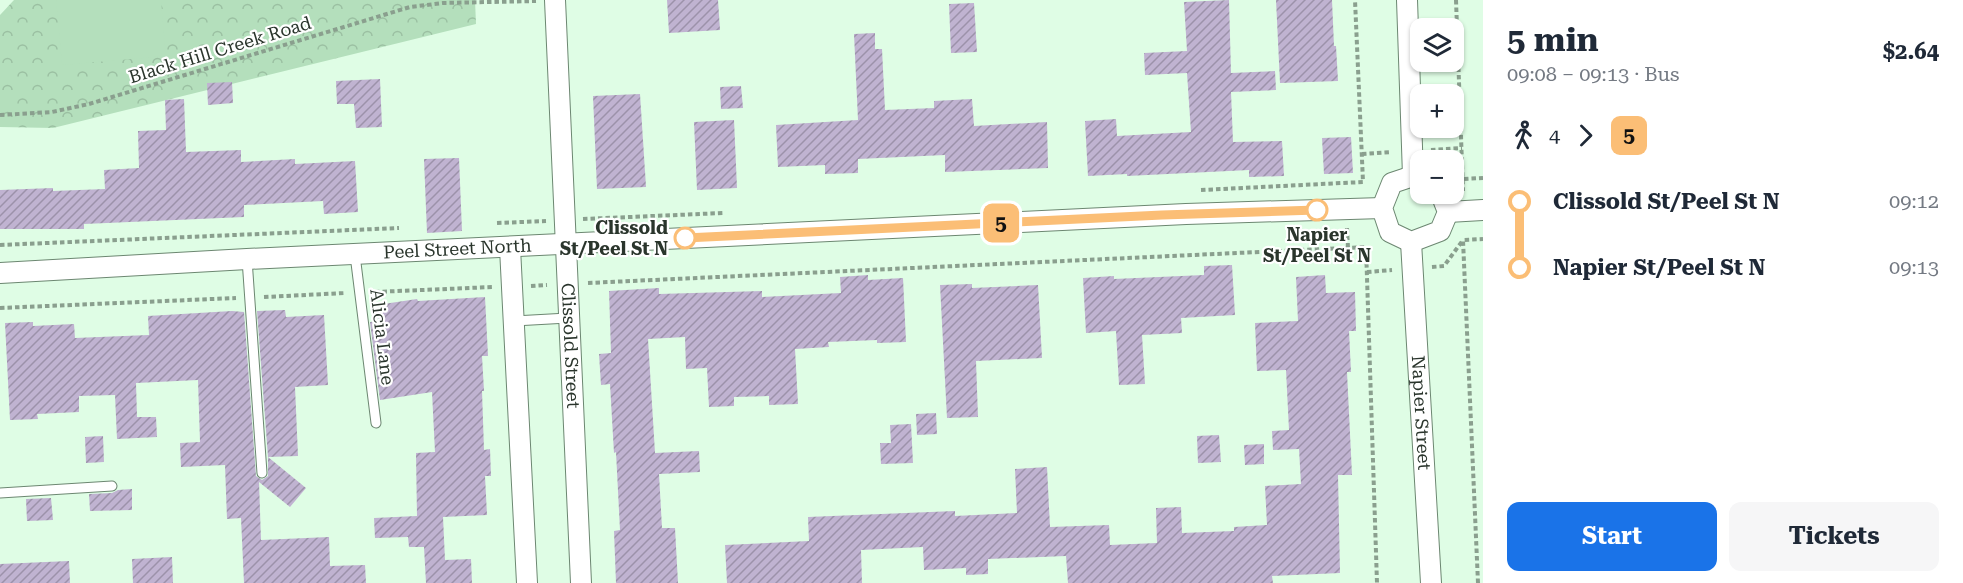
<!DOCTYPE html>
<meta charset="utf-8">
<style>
:root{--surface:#fff;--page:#f6f6f7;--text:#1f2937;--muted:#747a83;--accent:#1a73e8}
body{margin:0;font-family:"Roboto Serif",serif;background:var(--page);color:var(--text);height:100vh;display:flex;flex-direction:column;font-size:22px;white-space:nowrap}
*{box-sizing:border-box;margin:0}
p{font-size:20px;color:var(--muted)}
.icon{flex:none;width:33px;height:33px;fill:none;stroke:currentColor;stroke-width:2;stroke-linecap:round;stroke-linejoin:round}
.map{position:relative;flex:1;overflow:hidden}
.drawer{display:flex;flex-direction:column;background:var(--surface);width:480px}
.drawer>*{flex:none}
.badge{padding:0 12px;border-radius:9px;font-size:21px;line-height:39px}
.buttons{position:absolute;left:1410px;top:18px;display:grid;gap:12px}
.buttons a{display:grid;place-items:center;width:54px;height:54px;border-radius:12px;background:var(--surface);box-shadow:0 2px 4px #0004;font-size:30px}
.map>.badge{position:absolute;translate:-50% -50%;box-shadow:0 0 0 3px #fff}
.legs{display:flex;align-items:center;gap:9px;height:66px;padding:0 24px;font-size:20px}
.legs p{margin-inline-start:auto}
.overview{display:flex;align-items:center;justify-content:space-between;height:102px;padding:0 24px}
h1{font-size:33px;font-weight:700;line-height:45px}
.action{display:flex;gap:12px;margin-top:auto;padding:12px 24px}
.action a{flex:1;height:69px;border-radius:12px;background:var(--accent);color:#fff;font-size:24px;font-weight:700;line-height:69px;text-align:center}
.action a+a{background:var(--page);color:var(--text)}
ul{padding:0 24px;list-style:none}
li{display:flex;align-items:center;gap:21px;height:66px;font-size:22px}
li i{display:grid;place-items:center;width:9px;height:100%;margin:0 8px;background:currentColor}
li i::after{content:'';width:15px;height:15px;margin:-8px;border:4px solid;border-radius:50%;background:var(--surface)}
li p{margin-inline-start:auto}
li:first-child i{background:linear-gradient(#0000 50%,currentColor 0)}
li:last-child i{background:linear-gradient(currentColor 50%,#0000 0)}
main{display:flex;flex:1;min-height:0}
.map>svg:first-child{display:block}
.forest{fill:url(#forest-crowns)}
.pitch{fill:#b4dfbc}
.building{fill:url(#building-hatch)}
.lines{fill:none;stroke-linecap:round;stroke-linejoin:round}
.service-casing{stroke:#6c8771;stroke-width:11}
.minor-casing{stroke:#6c8771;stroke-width:22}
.path{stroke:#8a9f8e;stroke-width:4;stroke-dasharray:4.5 3;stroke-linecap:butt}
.service{stroke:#fff;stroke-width:9}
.minor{stroke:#fff;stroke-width:20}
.line-1-casing{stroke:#fff;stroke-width:14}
.line-1{stroke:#fbbe76;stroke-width:9}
.stop-1-dot{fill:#fff;stroke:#fbbe76;stroke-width:3}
.labels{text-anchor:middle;stroke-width:4.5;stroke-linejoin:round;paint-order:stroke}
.street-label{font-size:18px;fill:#2a352c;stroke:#fff}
.stop-label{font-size:18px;font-weight:bold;fill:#2a352c;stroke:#fff;text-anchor:end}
</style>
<main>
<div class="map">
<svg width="1483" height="583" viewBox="0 0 1483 583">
<defs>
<pattern id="forest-crowns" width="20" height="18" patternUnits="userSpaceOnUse" patternTransform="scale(1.5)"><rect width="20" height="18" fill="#b4dfbc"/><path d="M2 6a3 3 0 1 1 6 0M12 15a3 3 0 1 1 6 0" fill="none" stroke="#9bc0a2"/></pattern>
<pattern id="building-hatch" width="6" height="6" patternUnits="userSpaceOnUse" patternTransform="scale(1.5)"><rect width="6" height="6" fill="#c0b3d1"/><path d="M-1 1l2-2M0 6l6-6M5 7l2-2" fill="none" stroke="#9c92aa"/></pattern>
</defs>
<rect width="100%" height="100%" fill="#dffde5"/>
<path class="forest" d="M 14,0 L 475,0 L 476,24 L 53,128 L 0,127 L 0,15 Z"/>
<path class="pitch" d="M 56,0 L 161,0 L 166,56 L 62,65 Z"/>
<g class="building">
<path d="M 667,0 L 718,0 L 720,30 L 669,33 Z"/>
<path d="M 1229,0 L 1231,73 L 1275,71 L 1276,90 L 1231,92 L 1233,142 L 1282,141 L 1284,176 L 1249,177 L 1249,170 L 1127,176 L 1127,174 L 1088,176 L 1085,121 L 1116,119 L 1117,136 L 1191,132 L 1187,73 L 1145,75 L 1144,53 L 1187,51 L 1184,2 Z"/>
<path d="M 1276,0 L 1332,0 L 1334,46 L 1336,46 L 1338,81 L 1280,83 Z"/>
<path d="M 974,3 L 977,52 L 951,53 L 949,4 Z"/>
<path d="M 875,33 L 875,49 L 882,49 L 885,110 L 934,108 L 934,101 L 972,99 L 974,126 L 1047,122 L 1048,168 L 945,172 L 945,155 L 858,159 L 858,173 L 825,174 L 825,165 L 778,167 L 776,125 L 858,120 L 854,34 Z"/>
<path d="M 380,79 L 382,127 L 356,128 L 354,104 L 337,104 L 336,81 Z"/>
<path d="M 232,82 L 233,103 L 208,105 L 207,83 Z"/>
<path d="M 741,86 L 743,108 L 721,109 L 720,87 Z"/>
<path d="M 640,94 L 646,187 L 597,189 L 593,96 Z"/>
<path d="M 184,99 L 186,152 L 241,150 L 241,162 L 295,159 L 295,164 L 355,161 L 358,212 L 324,214 L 323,201 L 244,205 L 244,217 L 84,224 L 84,229 L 0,229 L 0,190 L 53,188 L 53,191 L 105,189 L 104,170 L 139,168 L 138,131 L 166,130 L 165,100 Z"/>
<path d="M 734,120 L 737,188 L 697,190 L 694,122 Z"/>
<path d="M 1351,137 L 1353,173 L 1324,174 L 1322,138 Z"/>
<path d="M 459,158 L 462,231 L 427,233 L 424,159 Z"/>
<path d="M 1232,265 L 1235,315 L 1181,318 L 1182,333 L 1142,335 L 1145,384 L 1119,385 L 1116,331 L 1086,333 L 1083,278 L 1114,276 L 1114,279 L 1204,275 L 1204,266 Z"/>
<path d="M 868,275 L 868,280 L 903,278 L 906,342 L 877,343 L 877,340 L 828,342 L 829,347 L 795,349 L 798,404 L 769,405 L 769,396 L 734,397 L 734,406 L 709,407 L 707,368 L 686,369 L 685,337 L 648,339 L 655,453 L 699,451 L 700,472 L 659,474 L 662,528 L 675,528 L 678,583 L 616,583 L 614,531 L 620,530 L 616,452 L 614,453 L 610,384 L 601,385 L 599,354 L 611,353 L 609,291 L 659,288 L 659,294 L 762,291 L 762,297 L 841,293 L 840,277 Z"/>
<path d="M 1325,275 L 1326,293 L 1355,292 L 1356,331 L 1349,331 L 1351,372 L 1347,372 L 1352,475 L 1338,475 L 1340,573 L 1272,576 L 1273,583 L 1068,583 L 1066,556 L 988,559 L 988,574 L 966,575 L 966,568 L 924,570 L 923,547 L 861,550 L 862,583 L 727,583 L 725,545 L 809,541 L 808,517 L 955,511 L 955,516 L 1017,513 L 1015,469 L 1047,467 L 1050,527 L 1109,525 L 1110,545 L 1157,543 L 1156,508 L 1181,507 L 1182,533 L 1234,531 L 1234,527 L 1267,525 L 1265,486 L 1301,484 L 1299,449 L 1273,450 L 1272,431 L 1289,430 L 1286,370 L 1257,371 L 1255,323 L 1298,321 L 1296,277 Z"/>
<path d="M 972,284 L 972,288 L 1038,285 L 1042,358 L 976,361 L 978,417 L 947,418 L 940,285 Z"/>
<path d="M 485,297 L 488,356 L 482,356 L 484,391 L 482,391 L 484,450 L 490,449 L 491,476 L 485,476 L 487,515 L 443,517 L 445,560 L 471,559 L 472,583 L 426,583 L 424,547 L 409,547 L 408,537 L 375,538 L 374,518 L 417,516 L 416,453 L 435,452 L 432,392 L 380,400 L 370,322 L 379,321 L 377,305 L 417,299 L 418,301 Z"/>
<path d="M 285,310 L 286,317 L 324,315 L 328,385 L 295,387 L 298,456 L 268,457 L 257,311 Z"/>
<path d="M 232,311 L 244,312 L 256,476 L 262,480 L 268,476 L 268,457 L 306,488 L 290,507 L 259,482 L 261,540 L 329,537 L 330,566 L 365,565 L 366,583 L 244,583 L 241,518 L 227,519 L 225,465 L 181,467 L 180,443 L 200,442 L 198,380 L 136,383 L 137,417 L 156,417 L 157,437 L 117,439 L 115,395 L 79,396 L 79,412 L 37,414 L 38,419 L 10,420 L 5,323 L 33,322 L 33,326 L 74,324 L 75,338 L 149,335 L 148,316 Z"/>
<path d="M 936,413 L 937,434 L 917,435 L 916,414 Z"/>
<path d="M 911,424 L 913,463 L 881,464 L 880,443 L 891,443 L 890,425 Z"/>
<path d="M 1219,435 L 1221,462 L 1198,463 L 1197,436 Z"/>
<path d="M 103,436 L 104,462 L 86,463 L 85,437 Z"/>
<path d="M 1264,444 L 1264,464 L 1245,465 L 1244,445 Z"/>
<path d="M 132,489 L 132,510 L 90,511 L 89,494 L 112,493 L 118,490 Z"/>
<path d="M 51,498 L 53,520 L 27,521 L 26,499 Z"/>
<path d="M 172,557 L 173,583 L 133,583 L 132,559 Z"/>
<path d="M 69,561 L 70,583 L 0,583 L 0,564 Z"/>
</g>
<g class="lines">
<defs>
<g id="service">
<path d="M 355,255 L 376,423"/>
<path d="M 247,259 L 262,473"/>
<path d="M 514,321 L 568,318"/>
<path d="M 0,493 L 112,486"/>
</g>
<g id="minor">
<path id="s1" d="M 555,0 L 581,583"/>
<path d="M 1407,0 L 1413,176"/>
<path d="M 1420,179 L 1413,176 L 1392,183 L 1382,208 L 1390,232 L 1411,242 L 1440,231 L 1448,212 L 1441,194"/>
<path d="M 1448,212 L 1483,210"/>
<path id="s2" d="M 1411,242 L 1431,583"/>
<path d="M 510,248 L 527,583"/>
<path id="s3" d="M 0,273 L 247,259 L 1186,214 L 1382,208"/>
</g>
</defs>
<use href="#service" class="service-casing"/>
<use href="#minor" class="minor-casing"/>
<g class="path">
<path d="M 1456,0 L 1463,191"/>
<path d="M 0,115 L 52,112 L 89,104 L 410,7 L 443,3 L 536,1"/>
<path d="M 1431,150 L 1462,148"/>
<path d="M 1362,154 L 1391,152"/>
<path d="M 1464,179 L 1483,178"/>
<path d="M 1201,190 L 1363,182 L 1355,0"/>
<path d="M 583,219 L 723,213"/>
<path d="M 497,223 L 546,221"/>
<path d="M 1347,228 L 1348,248"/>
<path d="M 0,245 L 399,228"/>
<path d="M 1432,267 L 1444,266 L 1463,240"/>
<path d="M 1367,272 L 1392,270"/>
<path d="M 588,283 L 1366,247 L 1377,583"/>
<path d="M 531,286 L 547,285"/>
<path d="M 375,292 L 493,287"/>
<path d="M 264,297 L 346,293"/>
<path d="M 0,308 L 236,298"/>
<path d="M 1478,583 L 1463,240 L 1483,239"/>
</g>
<use href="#service" class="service"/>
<use href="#minor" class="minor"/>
</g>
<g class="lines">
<defs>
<path id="line-1" d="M 685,238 L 1162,215 L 1317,210"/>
</defs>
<use href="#line-1" class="line-1-casing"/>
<use href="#line-1" class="line-1"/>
</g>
<g class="stop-1-dot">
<circle cx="1317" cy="210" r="10"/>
<circle cx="685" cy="238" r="10"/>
</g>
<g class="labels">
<g class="street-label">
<text transform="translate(220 50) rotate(-17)" y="6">Black Hill Creek Road</text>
<text dy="6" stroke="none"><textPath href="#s3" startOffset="458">Peel Street North</textPath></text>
<text transform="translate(382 337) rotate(83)" y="6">Alicia Lane</text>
<text dy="6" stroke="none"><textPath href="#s1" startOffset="346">Clissold Street</textPath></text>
<text dy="6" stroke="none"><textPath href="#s2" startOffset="171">Napier Street</textPath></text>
</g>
<g class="stop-label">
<text x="668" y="234">Clissold<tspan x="668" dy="21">St/Peel St N</tspan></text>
<text x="1317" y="241" text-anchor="middle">Napier<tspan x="1317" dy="21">St/Peel St N</tspan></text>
</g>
</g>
</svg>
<div class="buttons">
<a><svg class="icon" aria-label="layers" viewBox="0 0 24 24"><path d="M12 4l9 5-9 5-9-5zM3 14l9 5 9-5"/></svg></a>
<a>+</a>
<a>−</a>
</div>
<b class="badge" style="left:1001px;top:223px;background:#fbbe76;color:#111">5</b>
</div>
<section class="drawer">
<div class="overview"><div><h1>5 min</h1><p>09:08 – 09:13 · Bus</p></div><b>$2.64</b></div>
<div class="legs"><svg class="icon" aria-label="walk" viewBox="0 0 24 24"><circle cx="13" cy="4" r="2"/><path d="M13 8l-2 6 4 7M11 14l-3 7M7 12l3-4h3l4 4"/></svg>4<svg class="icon" aria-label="forward" viewBox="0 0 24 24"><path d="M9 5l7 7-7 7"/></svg><b class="badge" style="background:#fbbe76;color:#111">5</b></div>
<ul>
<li><i style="color:#fbbe76"></i><b>Clissold St/Peel St N</b><p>09:12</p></li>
<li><i style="color:#fbbe76"></i><b>Napier St/Peel St N</b><p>09:13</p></li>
</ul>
<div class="action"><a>Start</a><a>Tickets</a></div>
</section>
</main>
